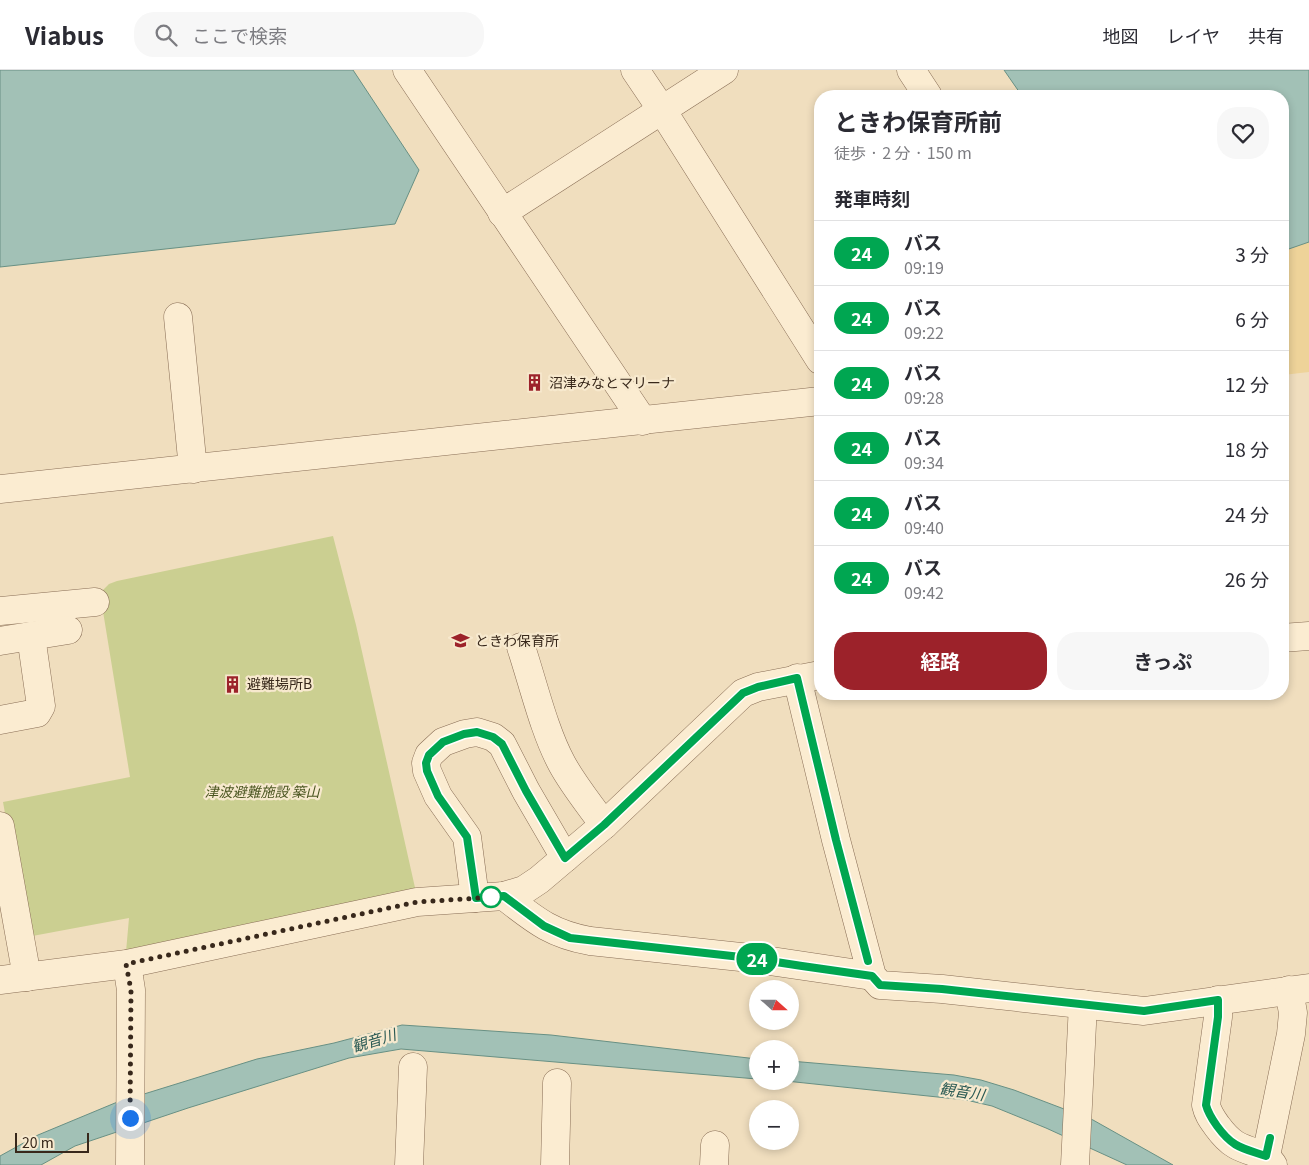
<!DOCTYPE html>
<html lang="ja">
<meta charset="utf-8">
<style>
:root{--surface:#fff;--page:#f7f7f7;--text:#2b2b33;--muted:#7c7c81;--line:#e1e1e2;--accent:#9c222a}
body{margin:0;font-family:Georgia,"Noto Sans JP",serif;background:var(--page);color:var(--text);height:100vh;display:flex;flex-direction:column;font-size:19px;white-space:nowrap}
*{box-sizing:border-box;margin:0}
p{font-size:16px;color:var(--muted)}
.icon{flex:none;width:28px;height:28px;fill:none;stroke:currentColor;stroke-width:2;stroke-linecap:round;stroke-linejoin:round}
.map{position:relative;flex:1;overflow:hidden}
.panel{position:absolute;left:814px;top:20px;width:475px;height:610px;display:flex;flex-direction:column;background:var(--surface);border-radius:20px;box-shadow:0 2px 8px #0003}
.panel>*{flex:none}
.badge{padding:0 10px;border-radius:16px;font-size:18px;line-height:32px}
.needle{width:32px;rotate:111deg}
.buttons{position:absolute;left:749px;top:910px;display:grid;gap:10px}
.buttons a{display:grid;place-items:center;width:50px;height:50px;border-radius:50%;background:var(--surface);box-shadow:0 2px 8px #0003;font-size:25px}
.scale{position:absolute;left:15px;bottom:12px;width:74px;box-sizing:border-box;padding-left:5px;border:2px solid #38281b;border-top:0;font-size:14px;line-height:18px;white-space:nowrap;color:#38281b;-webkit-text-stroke:4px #f7e9ce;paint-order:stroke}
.you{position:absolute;width:25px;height:25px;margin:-12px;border:4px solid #fff;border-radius:50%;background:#1a73e8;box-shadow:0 0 0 8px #1a73e833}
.map>.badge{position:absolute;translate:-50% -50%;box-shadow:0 0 0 2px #fff}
h2{padding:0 20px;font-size:19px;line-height:45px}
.round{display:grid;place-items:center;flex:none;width:52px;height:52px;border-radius:20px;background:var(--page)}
.head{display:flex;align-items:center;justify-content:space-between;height:85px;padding:0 20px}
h1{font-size:24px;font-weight:700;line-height:38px}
.button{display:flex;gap:10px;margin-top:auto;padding:10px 20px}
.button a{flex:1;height:58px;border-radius:20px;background:var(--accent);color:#fff;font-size:20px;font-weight:700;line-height:58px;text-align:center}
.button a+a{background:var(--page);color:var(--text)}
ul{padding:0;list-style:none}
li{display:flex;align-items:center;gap:15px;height:65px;padding:0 20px;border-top:1px solid var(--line)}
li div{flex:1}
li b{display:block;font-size:19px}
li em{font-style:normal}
li .badge{min-width:55px;font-weight:700;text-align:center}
header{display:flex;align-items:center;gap:30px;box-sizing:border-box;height:70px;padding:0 25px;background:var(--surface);border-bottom:1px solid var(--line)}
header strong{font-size:24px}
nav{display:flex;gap:28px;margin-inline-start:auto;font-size:18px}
.search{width:350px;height:45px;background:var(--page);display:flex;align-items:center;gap:12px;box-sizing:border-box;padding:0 18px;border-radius:20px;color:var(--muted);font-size:19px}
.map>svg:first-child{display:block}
.green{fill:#cbcf91}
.sand{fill:#eed399}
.water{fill:#a2c1b6;stroke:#689084}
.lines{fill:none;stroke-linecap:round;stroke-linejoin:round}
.minor-casing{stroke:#896e56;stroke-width:29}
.minor{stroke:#fbecd1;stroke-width:28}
.line-casing{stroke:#fff;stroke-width:11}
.line{stroke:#00a651;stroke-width:8}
.walk{stroke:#38281b;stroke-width:5;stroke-dasharray:0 9}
.stop-dot{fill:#fff;stroke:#00a651;stroke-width:2.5}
.labels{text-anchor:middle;stroke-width:4.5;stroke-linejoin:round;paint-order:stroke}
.poi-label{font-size:14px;fill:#38281b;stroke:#f7e9ce;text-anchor:start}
.park-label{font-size:14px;font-style:italic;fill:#4b5621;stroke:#f7e9ce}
.water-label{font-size:15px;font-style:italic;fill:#295953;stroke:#f7e9ce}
</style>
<header>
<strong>Viabus</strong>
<div class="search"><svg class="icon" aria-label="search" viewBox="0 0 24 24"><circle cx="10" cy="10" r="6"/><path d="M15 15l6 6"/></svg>ここで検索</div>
<nav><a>地図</a><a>レイヤ</a><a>共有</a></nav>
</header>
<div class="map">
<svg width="1309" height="1095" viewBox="0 0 1309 1095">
<rect width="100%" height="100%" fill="#f0debe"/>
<path class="green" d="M 333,466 L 356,555 L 416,822 L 126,882 L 129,848 L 27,867 L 3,732 L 130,707 L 100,523 L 109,514 L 117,511 Z"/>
<path class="sand" d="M 1309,172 L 1309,302 L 1283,305 L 1283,181 Z"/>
<g class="water">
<path d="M 0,0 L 353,0 L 419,100 L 395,154 L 0,197 Z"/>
<path d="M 1004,0 L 1309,0 L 1309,172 L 1283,181 L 1282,26 L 1022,26 Z"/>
<path d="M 402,955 L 551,965 L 757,989 L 757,1009 L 401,979 L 349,988 L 188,1038 L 75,1076 L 41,1095 L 0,1095 L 0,1086 L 38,1065 L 115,1033 L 257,989 L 334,973 Z"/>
<path d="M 790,991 L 954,1005 L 981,1010 L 1014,1020 L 1093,1050 L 1173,1095 L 1127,1095 L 1046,1058 L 992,1036 L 966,1030 L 786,1011 L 790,1011 Z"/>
</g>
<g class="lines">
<defs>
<g id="minor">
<path d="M 407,0 L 643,351"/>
<path d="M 635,0 L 662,40 L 820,290"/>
<path d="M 911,0 L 928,26"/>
<path d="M 502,143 L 724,0"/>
<path d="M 178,247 L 193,399"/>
<path d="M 0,419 L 820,331"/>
<path d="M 0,541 L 95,532"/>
<path d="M 1282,568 L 1309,566"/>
<path d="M 0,571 L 68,560"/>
<path d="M 521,577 C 533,613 544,661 562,694 C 574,716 590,735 604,755"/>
<path d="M 797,608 L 836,770 L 872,906 L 880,915 L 942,919 L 1144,941 L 1309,918"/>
<path d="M 0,650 L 37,643 L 41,636 L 31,566"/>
<path d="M 0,756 L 27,907"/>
<path d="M 504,826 C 535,850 551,864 590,871 L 750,888 L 872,906"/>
<path d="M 475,828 L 467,767 L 438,726 L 427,701 L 426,693 L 429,685 L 443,672 L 465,664 L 477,662 L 493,667 L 502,674 L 526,721 L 565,788"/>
<path d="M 127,894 L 131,920 L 130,1095"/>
<path d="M 0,910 L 127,894 L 417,832 L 504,826 L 524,820 L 539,810 L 604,755 L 743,623 L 758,617 L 820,605"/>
<path d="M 1218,930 L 1218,947 L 1206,1035 C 1208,1044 1212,1049 1217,1056 C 1233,1078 1242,1078 1266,1086"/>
<path d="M 409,1095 L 413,997"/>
<path d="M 555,1095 L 557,1013"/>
<path d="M 714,1095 L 715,1075"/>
<path d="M 1075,1095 L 1083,934"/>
<path d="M 1273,1095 L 1266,1086 L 1291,964 L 1293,943 L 1289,920"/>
</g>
</defs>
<use href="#minor" class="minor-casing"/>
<use href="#minor" class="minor"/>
</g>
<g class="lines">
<defs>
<path id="line" d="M 868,891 L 836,770 L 797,608 L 758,617 L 743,623 L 604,755 L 565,788 L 526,721 L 502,674 L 493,667 L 477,662 L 464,664 L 443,672 L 429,685 L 426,693 L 427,701 L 438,726 L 467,767 L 476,828 L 504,826 L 544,856 L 570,868 L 750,888 L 802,896 L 872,906 L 880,915 L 942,919 L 1144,941 L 1218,930 L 1218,947 L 1206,1035 C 1208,1043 1212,1049 1217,1056 C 1233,1078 1242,1078 1266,1086 L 1270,1068"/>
</defs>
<use href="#line" class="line-casing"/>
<use href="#line" class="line"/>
<path class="walk" d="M 130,1048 L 131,920 L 126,894 L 417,832 L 495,827 L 491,827"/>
</g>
<defs>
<symbol id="building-bare" viewBox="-9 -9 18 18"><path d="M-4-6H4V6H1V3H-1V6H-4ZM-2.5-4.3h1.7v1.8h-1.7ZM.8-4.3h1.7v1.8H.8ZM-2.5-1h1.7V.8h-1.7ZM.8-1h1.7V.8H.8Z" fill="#9c222a" stroke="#f7e9ce" stroke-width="2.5" paint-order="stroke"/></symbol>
<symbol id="school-bare" viewBox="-9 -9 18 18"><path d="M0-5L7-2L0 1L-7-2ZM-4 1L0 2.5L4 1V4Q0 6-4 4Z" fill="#9c222a" stroke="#f7e9ce" stroke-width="2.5" paint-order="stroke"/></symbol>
</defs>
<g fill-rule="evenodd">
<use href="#building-bare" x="522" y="300" width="25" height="25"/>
<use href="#school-bare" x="448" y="558" width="25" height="25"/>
<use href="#building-bare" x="220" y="602" width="25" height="25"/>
</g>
<circle class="stop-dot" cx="491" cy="827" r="10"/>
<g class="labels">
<g class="poi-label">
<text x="549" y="318">沼津みなとマリーナ</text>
<text x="475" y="576">ときわ保育所</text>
<text x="247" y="619">避難場所B</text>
</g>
<g class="park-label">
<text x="262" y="727">津波避難施設 築山</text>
</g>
<g class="water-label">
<text transform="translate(374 971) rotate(-17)" y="5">観音川</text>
<text transform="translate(962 1022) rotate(9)" y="5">観音川</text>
</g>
</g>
</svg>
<div class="buttons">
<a><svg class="needle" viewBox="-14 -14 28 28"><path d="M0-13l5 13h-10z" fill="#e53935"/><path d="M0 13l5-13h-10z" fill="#7c7c81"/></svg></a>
<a>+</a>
<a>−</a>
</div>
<div class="scale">20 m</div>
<div class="you" style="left:130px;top:1048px"></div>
<b class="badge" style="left:757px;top:889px;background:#00a651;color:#fff">24</b>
<section class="panel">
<div class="head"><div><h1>ときわ保育所前</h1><p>徒歩 · 2 分 · 150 m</p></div><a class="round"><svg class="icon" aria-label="heart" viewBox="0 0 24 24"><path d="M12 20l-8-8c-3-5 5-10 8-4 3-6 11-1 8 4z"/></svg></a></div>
<h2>発車時刻</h2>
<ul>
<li><span class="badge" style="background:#00a651;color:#fff">24</span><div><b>バス</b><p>09:19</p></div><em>3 分</em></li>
<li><span class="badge" style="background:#00a651;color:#fff">24</span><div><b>バス</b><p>09:22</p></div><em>6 分</em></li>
<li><span class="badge" style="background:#00a651;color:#fff">24</span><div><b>バス</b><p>09:28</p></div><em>12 分</em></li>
<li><span class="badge" style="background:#00a651;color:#fff">24</span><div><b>バス</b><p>09:34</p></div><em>18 分</em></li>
<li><span class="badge" style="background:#00a651;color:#fff">24</span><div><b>バス</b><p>09:40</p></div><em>24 分</em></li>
<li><span class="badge" style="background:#00a651;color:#fff">24</span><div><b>バス</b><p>09:42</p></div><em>26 分</em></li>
</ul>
<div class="button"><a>経路</a><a>きっぷ</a></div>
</section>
</div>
